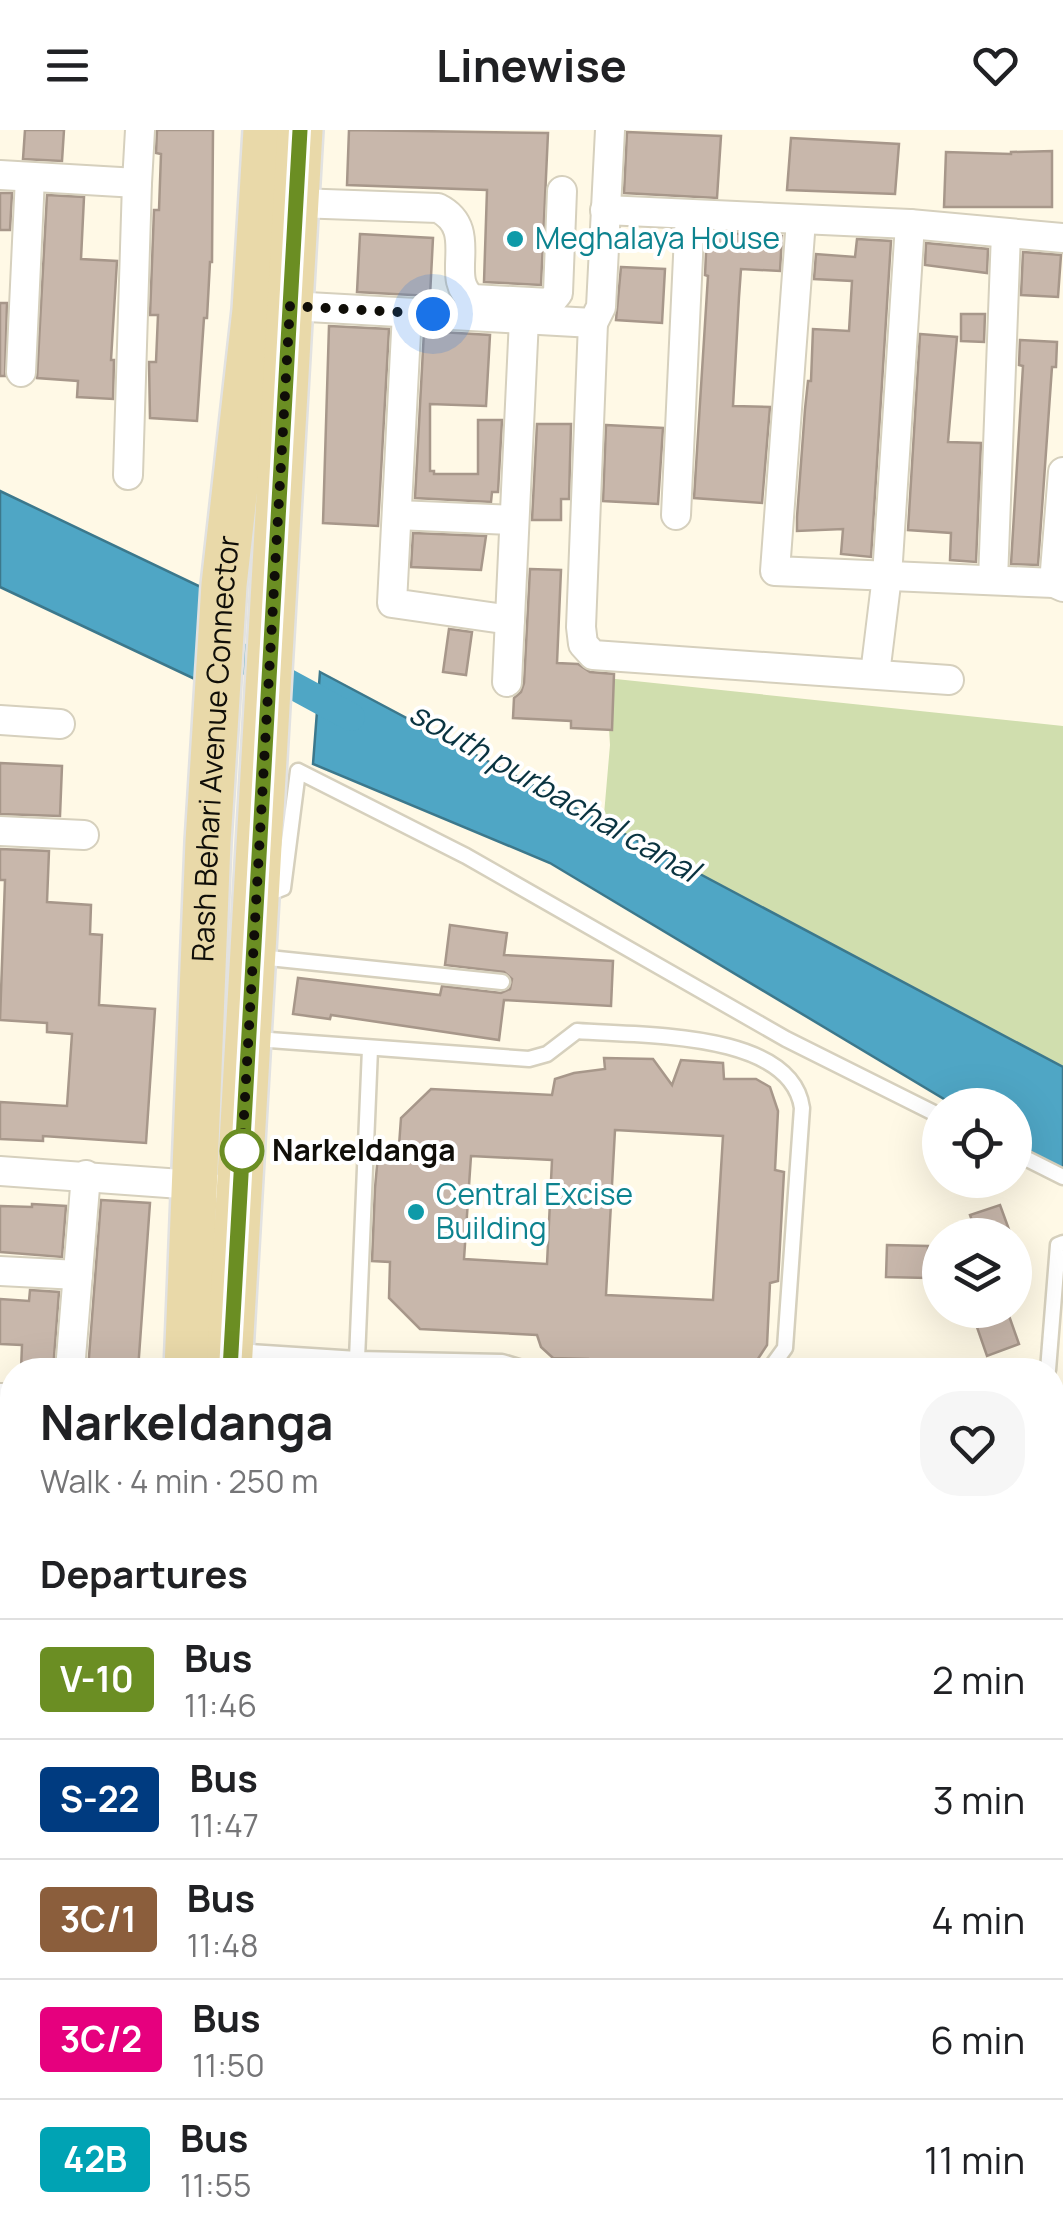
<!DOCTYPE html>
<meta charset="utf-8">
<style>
:root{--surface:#fff;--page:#f6f6f6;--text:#202124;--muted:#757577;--line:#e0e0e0}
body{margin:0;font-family:Manrope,sans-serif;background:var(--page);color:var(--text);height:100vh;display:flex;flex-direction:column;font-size:38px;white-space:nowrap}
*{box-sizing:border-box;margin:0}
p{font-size:32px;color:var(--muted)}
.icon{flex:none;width:55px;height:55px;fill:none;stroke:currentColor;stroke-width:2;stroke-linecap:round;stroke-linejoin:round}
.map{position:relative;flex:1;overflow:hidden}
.panel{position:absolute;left:0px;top:1228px;width:1065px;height:882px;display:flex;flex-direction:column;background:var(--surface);border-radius:40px 40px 0 0;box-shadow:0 10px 40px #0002}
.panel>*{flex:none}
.badge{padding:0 20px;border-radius:8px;font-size:35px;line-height:65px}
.buttons{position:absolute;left:922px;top:958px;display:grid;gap:20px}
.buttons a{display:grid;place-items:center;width:110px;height:110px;border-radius:50%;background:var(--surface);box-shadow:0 10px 40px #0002;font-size:50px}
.you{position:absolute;width:50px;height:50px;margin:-25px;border:8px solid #fff;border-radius:50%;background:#1a73e8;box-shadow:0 0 0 15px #1a73e833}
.map>.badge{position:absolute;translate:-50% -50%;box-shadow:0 0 0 5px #fff}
h2{padding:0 40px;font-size:38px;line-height:90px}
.round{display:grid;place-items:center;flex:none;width:105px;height:105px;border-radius:40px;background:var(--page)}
.overview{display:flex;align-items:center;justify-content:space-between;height:170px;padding:0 40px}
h1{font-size:48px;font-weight:700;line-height:75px}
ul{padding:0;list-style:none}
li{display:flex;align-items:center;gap:30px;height:120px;padding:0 40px;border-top:2px solid var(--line)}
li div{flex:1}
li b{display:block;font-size:38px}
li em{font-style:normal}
li .badge{min-width:110px;font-weight:700;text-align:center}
header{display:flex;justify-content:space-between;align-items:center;height:130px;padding:0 40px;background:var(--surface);font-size:45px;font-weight:700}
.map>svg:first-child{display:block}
.green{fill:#d0deae}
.water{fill:#4fa6c5;stroke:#3c788c;stroke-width:2.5}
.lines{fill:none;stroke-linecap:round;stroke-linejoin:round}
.canal{stroke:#4fa6c5;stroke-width:28}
.building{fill:#c8b7ab;stroke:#a7978a;stroke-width:2.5;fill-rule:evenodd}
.service-casing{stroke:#d6d0bd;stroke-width:19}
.minor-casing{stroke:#d6d0bd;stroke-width:32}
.primary-casing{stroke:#e2e2e1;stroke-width:50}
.service{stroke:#fff;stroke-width:14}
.minor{stroke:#fff;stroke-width:28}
.primary{stroke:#e9d9a9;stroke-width:45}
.line-casing{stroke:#fff;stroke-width:22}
.line{stroke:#6b8e23;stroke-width:15}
.walk{stroke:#100e08;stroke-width:10;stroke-dasharray:0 18}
.culture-dot{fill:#0f9aa8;stroke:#fff;stroke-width:4}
.stop-dot{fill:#fff;stroke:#6b8e23;stroke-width:5}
.labels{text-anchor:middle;stroke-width:8;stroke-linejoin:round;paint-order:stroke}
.culture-label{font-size:30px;fill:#0d838f;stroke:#fff;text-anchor:start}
.street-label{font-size:30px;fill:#100e08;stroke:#fff}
.stop-label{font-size:30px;font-weight:bold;fill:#100e08;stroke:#fff;text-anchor:start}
.water-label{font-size:32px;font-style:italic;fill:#093340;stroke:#fff}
</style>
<header><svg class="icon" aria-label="menu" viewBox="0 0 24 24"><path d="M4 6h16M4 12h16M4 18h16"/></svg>Linewise<svg class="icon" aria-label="heart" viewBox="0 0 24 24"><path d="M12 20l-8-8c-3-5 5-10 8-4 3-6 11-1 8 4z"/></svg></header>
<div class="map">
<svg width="1063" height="2108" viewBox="0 0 1063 2108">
<rect width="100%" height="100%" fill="#fff9e6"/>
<g class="green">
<path d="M 606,548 L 1063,596 L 1063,993 L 600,731 L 610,615 Z"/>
<path d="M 214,2098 L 532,2098 L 532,2108 L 213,2108 Z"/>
</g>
<g class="water">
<path d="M 0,361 L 203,458 L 199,551 L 0,457 Z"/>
<path d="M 320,542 L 1063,937 L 1063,1041 L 1015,1012 L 1015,975 L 954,975 L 550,733 L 313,634 Z"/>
</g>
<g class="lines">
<path class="canal" d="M 209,510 L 351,587"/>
</g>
<g class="building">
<path d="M 25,0 L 64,0 L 62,31 L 23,29 Z"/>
<path d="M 157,0 L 213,0 L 212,132 L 210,132 L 207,188 L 204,188 L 197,291 L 150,288 L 149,232 L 156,232 L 158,185 L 150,185 L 154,80 L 159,80 L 161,24 L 156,23 Z"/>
<path d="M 349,0 L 548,3 L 541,155 L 484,152 L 487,60 L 347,55 Z"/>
<path d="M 627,2 L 721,6 L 717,68 L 624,63 Z"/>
<path d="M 791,8 L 899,14 L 895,64 L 787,60 Z"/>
<path d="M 1052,21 L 1052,77 L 944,77 L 946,22 L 1011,24 L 1011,22 Z"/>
<path d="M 0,63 L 12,63 L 10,100 L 0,100 Z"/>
<path d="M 47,65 L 84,67 L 81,129 L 117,131 L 111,230 L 114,230 L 113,269 L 77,267 L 78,251 L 37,248 Z"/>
<path d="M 707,102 L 782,106 L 780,141 L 741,139 L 739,167 L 733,276 L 770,277 L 762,373 L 694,368 L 708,146 L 705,145 Z"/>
<path d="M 360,104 L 433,108 L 430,166 L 357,162 Z"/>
<path d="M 857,109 L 891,111 L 871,427 L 841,424 L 843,399 L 797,401 L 797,387 L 805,279 L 808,251 L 811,251 L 813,199 L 849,201 L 852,151 L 814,149 L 816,124 L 855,127 Z"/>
<path d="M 926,113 L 988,119 L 987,143 L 925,135 Z"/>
<path d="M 1023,122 L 1061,125 L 1058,167 L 1021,165 Z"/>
<path d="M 621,137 L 665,139 L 662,193 L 616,190 Z"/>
<path d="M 0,173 L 7,173 L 5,246 L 0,246 Z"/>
<path d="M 961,184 L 985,184 L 984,212 L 961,211 Z"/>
<path d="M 329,196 L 389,199 L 378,396 L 323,393 Z"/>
<path d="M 424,201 L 490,205 L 486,276 L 430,274 L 430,341 L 434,341 L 434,344 L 478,344 L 478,290 L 502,290 L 498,362 L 492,362 L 491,372 L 415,368 Z"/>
<path d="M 920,204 L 957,207 L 948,312 L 981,313 L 976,432 L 950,430 L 951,403 L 908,400 Z"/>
<path d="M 1020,210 L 1057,212 L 1056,237 L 1052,237 L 1038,435 L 1011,434 L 1023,236 L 1019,235 Z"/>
<path d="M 537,294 L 571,294 L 569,369 L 561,369 L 561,390 L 532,390 Z"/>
<path d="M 606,295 L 663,298 L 658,374 L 603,371 Z"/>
<path d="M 413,403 L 486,406 L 481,440 L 411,437 Z"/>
<path d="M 530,439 L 561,440 L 557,533 L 578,534 L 590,542 L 614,544 L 612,600 L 571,598 L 571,591 L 513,588 L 514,568 L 521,562 L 524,553 Z"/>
<path d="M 449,499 L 472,502 L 466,545 L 443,542 Z"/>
<path d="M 0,633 L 62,636 L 60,686 L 0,684 Z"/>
<path d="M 0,719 L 49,721 L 47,772 L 91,775 L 90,804 L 102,805 L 99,875 L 155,879 L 146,1013 L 43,1006 L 43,1011 L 0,1009 L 0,972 L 67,976 L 72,904 L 47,902 L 47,893 L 0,890 L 5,750 L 0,750 Z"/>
<path d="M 450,795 L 507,803 L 504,825 L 613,831 L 611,876 L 504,870 L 499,910 L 331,885 L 330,889 L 293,884 L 298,848 L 440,865 L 442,856 L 501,863 L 510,859 L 512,849 L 504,842 L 445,835 Z"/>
<path d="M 604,928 L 653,929 L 672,955 L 681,930 L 723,933 L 724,949 L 756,949 L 770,957 L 778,981 L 775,1040 L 784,1042 L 778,1151 L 770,1153 L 767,1215 L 754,1235 L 732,1240 L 588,1240 L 588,1229 L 553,1228 L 541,1217 L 537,1205 L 420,1199 L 389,1168 L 390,1132 L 372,1131 L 375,1058 L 379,1014 L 399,1016 L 401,988 L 431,959 L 552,965 L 555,949 L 574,943 L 605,939 ZM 615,1000 L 723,1006 L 713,1170 L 606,1165 ZM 471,1026 L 552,1030 L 547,1134 L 464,1129 Z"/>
<path d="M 101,1070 L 150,1073 L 138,1240 L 88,1240 Z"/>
<path d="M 32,1074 L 66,1076 L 62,1127 L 0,1122 L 0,1076 L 32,1077 Z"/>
<path d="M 1000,1075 L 1011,1105 L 977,1105 L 970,1085 Z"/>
<path d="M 887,1115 L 928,1116 L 928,1148 L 886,1147 Z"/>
<path d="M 30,1160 L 59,1162 L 53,1240 L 21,1240 L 22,1215 L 0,1214 L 0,1169 L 29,1171 Z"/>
<path d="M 971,1180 L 1007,1180 L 1019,1214 L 987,1226 Z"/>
</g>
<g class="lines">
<defs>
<g id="service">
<path d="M 265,765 L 283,758 L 298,641 L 466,726 L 786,909 L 940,986"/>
<path d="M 259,827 L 502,852"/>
<path d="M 256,909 L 529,929 L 547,924 L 577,901 C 638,906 791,900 802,978 L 785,1218 L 769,1240"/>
<path d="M 1015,1023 L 1063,1047"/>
<path d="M 236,1221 L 357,1229 L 502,1232 L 529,1240"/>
<path d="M 357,1229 L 370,919"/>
<path d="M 1048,1240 L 1058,1115 L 1063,1113"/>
<path d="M 0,1972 L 12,1974"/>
<path d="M 29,2108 L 29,2098"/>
<path d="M 669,2108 L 677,2098"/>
</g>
<g id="minor">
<path d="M 0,45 L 137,53 L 140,0"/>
<path d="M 297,73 L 438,78 C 482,100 442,149 473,169 L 550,173 L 558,163 L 562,61"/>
<path d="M 605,80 L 910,94 L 1063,108"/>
<path d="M 801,90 L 775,441 L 1054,453 L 1063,457"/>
<path d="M 290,176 L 593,193 L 601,177 L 610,0"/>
<path d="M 407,183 L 392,473 L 510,490"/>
<path d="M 593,193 L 581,497 L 583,514 L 593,525 L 949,550"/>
<path d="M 21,242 L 30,47"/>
<path d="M 128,345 L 137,53"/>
<path d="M 397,385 L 513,390"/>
<path d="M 676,385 L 690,84"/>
<path d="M 993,450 L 1006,103"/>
<path d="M 1054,453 L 1063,342"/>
<path d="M 875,544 L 887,446 L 910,94"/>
<path d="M 507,552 L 524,189"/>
<path d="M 0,590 L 60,594"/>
<path d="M 0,701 L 84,705"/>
<path d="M 0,1041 L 209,1056"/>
<path d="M 0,1141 L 78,1145"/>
<path d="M 70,1240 L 86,1045"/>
<path d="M 0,1268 L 12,1268"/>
<path d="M 0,1376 L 12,1376"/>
<path d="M 1052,1447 L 1063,1448"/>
<path d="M 0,1484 L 12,1485"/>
<path d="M 0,1604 L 12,1605"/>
<path d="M 0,1695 L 12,1696"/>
<path d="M 0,1812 L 12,1812"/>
<path d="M 0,1930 L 12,1931"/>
<path d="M 568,2108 L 569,2098"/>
</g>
<g id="primary">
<path id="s1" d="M 187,1240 L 208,712 L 224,455 L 255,180 L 266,0"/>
<path d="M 229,1240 L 300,0"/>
<path d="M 145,2108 L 146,2098"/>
<path d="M 180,2108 L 180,2098"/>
</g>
</defs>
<use href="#service" class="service-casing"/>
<use href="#minor" class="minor-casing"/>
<use href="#primary" class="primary-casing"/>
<use href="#service" class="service"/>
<use href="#minor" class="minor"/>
<use href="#primary" class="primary"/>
</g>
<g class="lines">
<defs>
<path id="line" d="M 230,1240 L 300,0"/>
</defs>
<use href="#line" class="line-casing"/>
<use href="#line" class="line"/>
<path class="walk" d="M 242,1021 L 290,176 L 433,184"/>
</g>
<g class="culture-dot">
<circle cx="515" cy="109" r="10"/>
<circle cx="416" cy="1082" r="10"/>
</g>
<circle class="stop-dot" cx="242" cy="1021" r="20"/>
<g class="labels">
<g class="culture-label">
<text x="535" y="119">Meghalaya House</text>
<text x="436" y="1075">Central Excise<tspan x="436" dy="34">Building</tspan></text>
</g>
<g class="street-label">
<text dy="10" stroke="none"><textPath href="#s1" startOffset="622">Rash Behari Avenue Connector</textPath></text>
</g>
<g class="stop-label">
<text x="272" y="1031">Narkeldanga</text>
</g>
<g class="water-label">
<text transform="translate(554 662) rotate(30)" y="11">south purbachal canal</text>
</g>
</g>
</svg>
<div class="buttons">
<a><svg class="icon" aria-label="locate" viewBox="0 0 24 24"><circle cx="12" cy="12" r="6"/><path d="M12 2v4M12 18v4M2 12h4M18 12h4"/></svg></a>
<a><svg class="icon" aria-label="layers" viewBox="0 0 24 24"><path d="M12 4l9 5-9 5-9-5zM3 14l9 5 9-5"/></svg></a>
</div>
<div class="you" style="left:433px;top:184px"></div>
<section class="panel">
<div class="overview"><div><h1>Narkeldanga</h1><p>Walk · 4 min · 250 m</p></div><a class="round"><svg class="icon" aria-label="heart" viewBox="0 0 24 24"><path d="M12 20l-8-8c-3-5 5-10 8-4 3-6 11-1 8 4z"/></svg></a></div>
<h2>Departures</h2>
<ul>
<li><span class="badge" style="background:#6b8e23;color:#fff">V-10</span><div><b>Bus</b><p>11:46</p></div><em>2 min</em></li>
<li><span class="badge" style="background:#003b80;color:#fff">S-22</span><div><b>Bus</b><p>11:47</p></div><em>3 min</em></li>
<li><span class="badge" style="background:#8b5e3c;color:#fff">3C/1</span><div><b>Bus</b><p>11:48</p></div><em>4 min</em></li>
<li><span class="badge" style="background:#e6007e;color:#fff">3C/2</span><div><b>Bus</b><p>11:50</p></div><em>6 min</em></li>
<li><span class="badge" style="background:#00a3b4;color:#fff">42B</span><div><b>Bus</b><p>11:55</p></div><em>11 min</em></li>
</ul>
</section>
</div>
